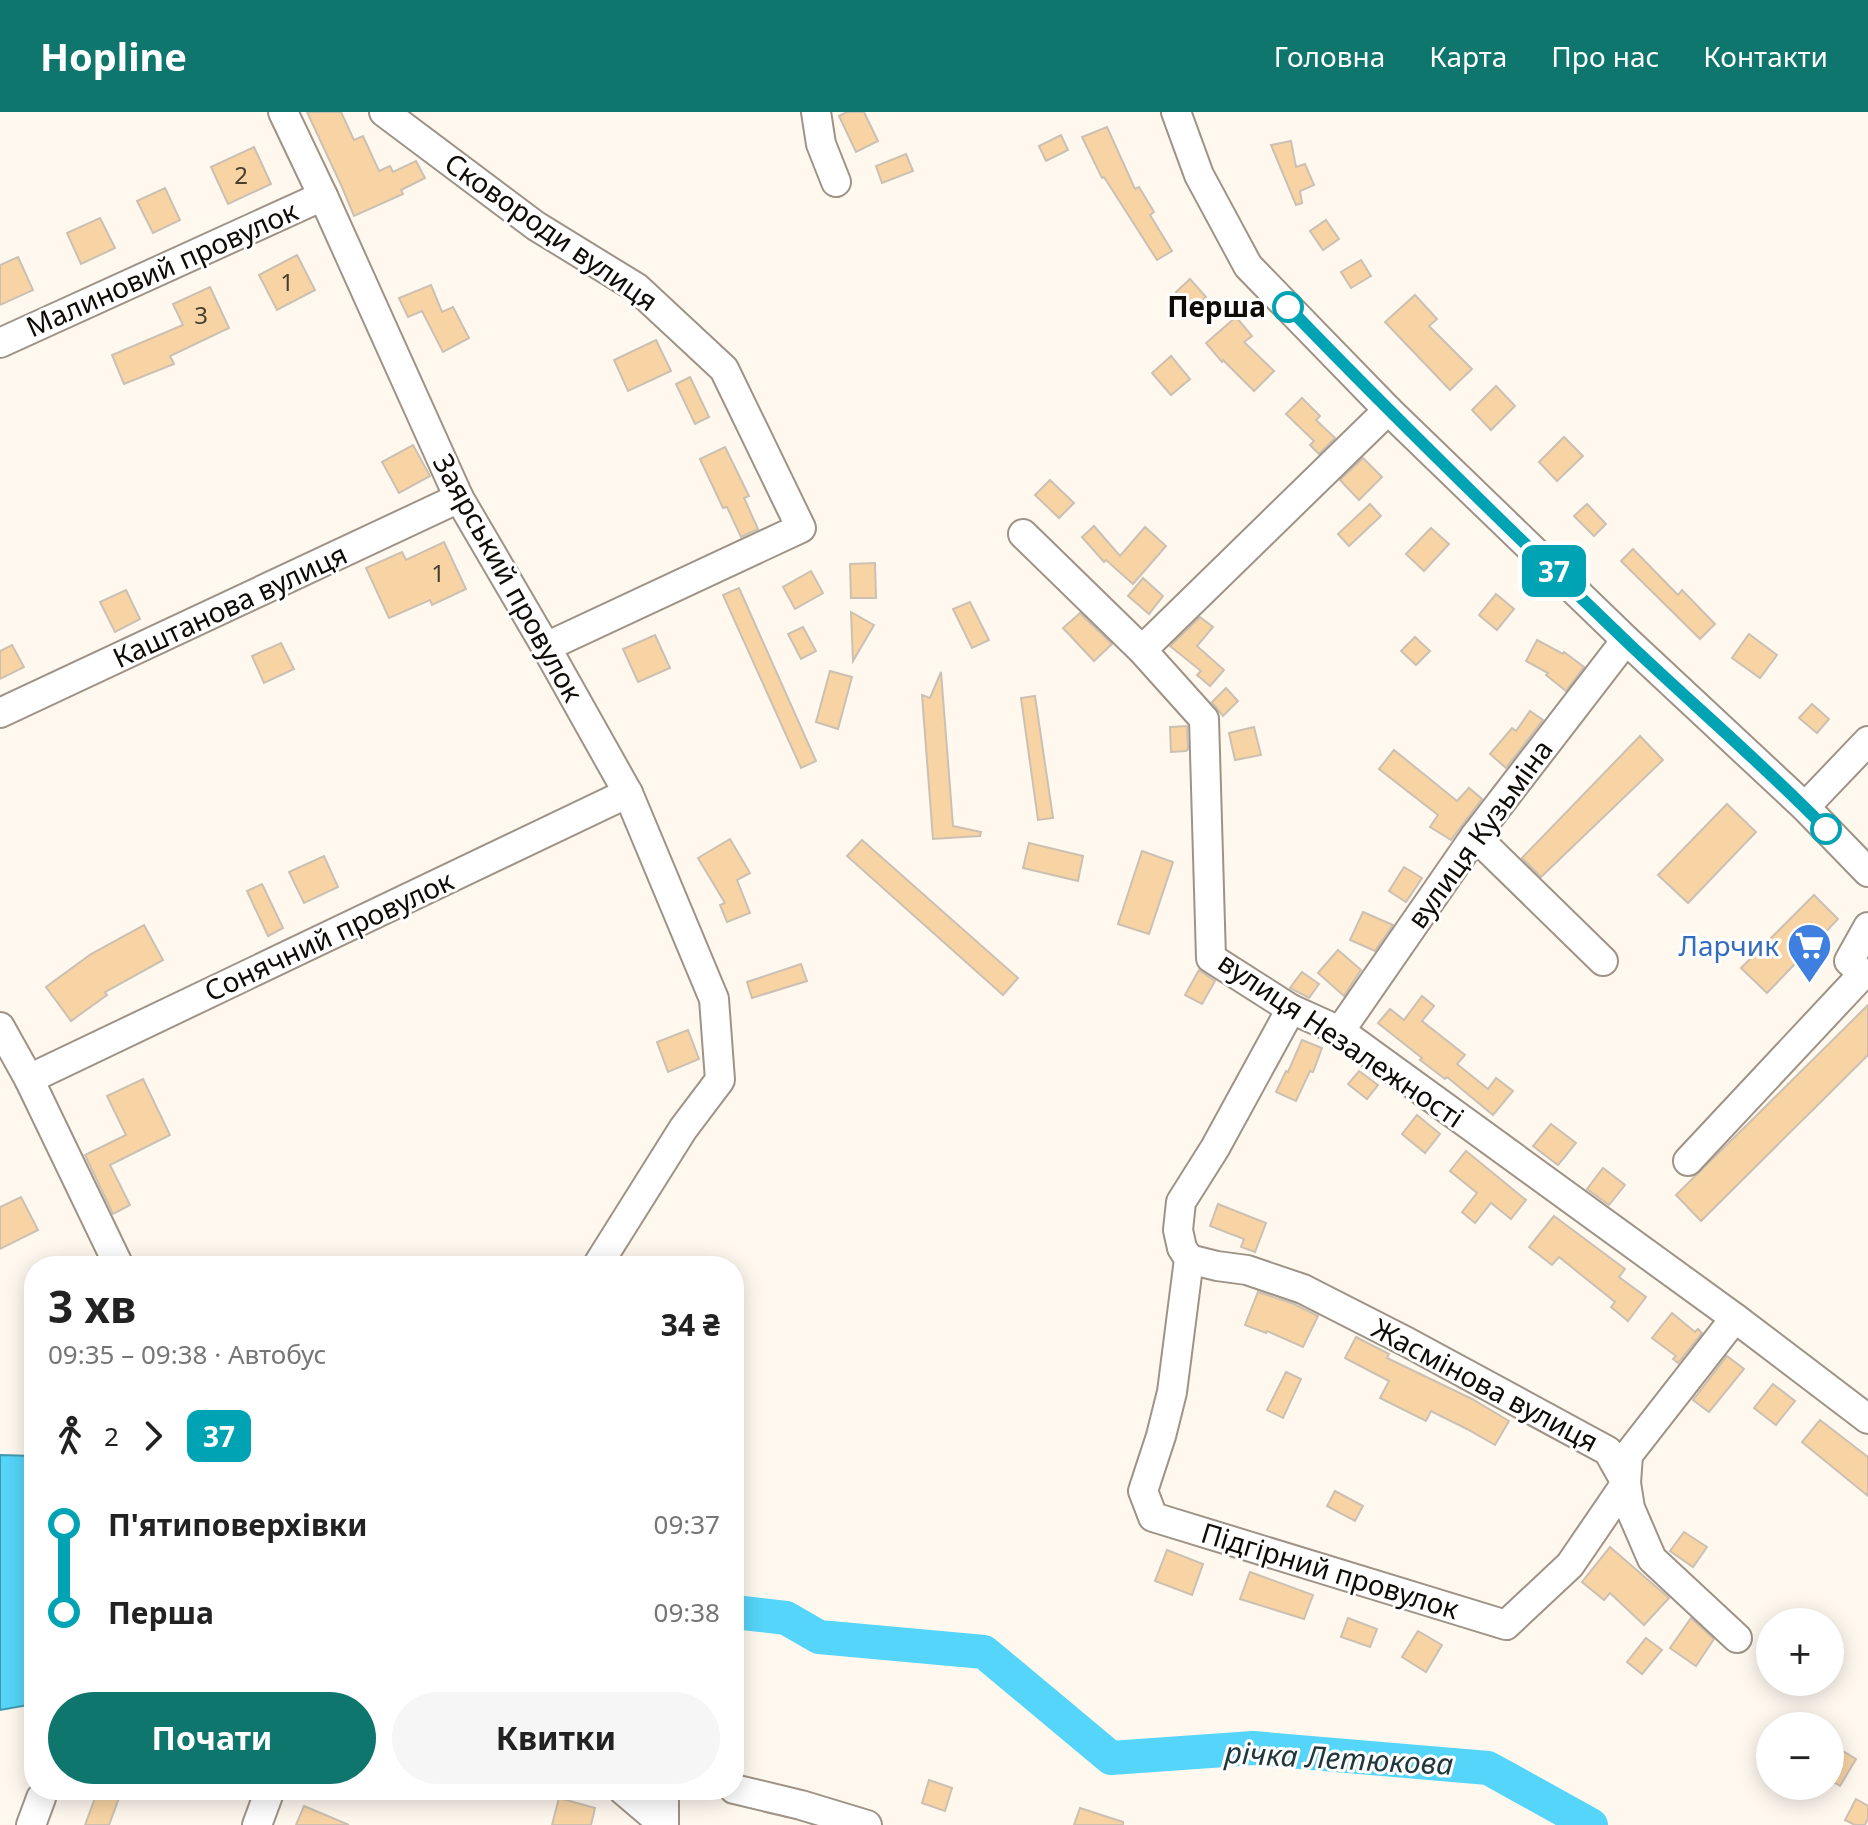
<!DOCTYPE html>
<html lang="uk">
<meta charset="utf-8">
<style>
:root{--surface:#fff;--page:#f6f6f6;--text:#222;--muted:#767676;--accent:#0f766e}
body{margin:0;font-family:"Noto Sans",sans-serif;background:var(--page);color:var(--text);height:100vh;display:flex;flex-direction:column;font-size:30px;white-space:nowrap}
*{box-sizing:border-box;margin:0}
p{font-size:26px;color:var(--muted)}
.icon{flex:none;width:44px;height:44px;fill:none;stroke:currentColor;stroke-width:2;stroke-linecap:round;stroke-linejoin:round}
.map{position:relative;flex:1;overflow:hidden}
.side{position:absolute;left:24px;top:1144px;width:720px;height:544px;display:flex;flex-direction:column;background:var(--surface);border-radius:32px;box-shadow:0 4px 20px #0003}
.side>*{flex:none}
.badge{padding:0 16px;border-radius:12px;font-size:28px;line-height:52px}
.fabs{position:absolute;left:1756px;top:1496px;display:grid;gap:16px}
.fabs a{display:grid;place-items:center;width:88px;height:88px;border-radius:50%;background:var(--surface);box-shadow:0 4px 20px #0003;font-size:40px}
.map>.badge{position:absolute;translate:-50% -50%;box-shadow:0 0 0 4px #fff}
.legs{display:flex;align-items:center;gap:12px;height:88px;padding:0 24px;font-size:26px}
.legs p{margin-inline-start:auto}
.head{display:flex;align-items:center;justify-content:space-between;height:136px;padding:0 24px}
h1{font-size:44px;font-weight:700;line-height:60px}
.cta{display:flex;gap:16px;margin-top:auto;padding:16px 24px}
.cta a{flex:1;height:92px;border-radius:48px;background:var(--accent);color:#fff;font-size:32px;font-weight:700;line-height:92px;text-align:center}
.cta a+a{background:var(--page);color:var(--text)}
ul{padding:0 24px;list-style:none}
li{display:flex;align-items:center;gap:28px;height:88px;font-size:30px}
li i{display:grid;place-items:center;width:12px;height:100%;margin:0 10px;background:currentColor}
li i::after{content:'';width:20px;height:20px;margin:-10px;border:6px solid;border-radius:50%;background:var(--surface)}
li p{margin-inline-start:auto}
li:first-child i{background:linear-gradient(#0000 50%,currentColor 0)}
li:last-child i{background:linear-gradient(currentColor 50%,#0000 0)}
header{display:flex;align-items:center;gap:48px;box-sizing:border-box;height:112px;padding:0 40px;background:var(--accent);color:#fff}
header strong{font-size:38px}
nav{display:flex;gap:44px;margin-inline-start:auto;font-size:28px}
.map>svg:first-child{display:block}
.water{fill:#55d5f9;stroke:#4099b0;stroke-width:2}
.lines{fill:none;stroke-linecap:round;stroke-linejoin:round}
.river{stroke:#55d5f9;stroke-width:34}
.building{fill:#f8d4a5;stroke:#cbc0b2;stroke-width:2}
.minor-casing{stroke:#9e9386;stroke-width:32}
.minor{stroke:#fff;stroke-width:28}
.line-1-casing{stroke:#fff;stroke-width:18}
.line-1{stroke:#00a3b4;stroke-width:12}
.stop-1-dot{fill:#fff;stroke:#00a3b4;stroke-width:4}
.labels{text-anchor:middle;stroke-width:6;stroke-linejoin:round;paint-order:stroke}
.number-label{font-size:24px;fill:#493e2e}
.street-label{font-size:28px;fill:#0f0c07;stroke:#fff}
.stop-label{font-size:28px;font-weight:bold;fill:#0f0c07;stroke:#fff;text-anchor:end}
.shop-label{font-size:28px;fill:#366cbe;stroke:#fff;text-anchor:end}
.water-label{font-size:30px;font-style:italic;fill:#21373e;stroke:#fff}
</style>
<header>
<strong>Hopline</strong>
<nav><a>Головна</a><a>Карта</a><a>Про нас</a><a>Контакти</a></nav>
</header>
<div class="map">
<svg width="1868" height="1713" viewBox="0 0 1868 1713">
<rect width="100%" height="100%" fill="#fff8ef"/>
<path class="water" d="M 0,1343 L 34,1344 L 34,1592 L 0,1598 Z"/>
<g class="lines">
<path class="river" d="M 734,1500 L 786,1506 L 819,1525 L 984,1540 L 1111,1646 L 1253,1636 L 1488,1656 L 1591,1713"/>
</g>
<g class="building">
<path d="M 307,0 L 341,0 L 354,28 L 363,24 L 379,59 L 390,54 L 393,60 L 416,49 L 425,66 L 401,78 L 403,82 L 354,104 L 342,75 Z"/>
<path d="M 847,0 L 864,0 L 878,29 L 856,40 L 839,4 Z"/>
<path d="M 1107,15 L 1135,77 L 1139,75 L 1154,100 L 1150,103 L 1172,139 L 1157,148 L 1104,65 L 1102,66 L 1082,25 Z"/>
<path d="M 1061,23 L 1068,38 L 1046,49 L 1039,34 Z"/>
<path d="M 1291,29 L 1296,55 L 1305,52 L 1314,73 L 1300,79 L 1302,91 L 1296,93 L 1271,33 Z"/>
<path d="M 254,35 L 271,72 L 228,92 L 211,55 Z"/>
<path d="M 906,42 L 913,59 L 882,71 L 876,54 Z"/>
<path d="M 165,76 L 180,108 L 153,121 L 137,89 Z"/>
<path d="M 100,106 L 115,136 L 81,152 L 67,121 Z"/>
<path d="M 1326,108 L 1339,127 L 1323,138 L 1310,119 Z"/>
<path d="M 297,143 L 315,178 L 277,198 L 259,163 Z"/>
<path d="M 18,145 L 33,178 L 0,193 L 0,153 Z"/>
<path d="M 1361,148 L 1371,164 L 1351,176 L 1341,160 Z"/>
<path d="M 1190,167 L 1206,185 L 1192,198 L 1176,180 Z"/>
<path d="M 431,173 L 442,200 L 453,195 L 469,226 L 443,240 L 422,199 L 408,205 L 399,186 Z"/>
<path d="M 210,175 L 229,216 L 170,244 L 174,252 L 124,272 L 112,243 L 183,213 L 173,192 Z"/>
<path d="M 1415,183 L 1437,207 L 1429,214 L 1472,257 L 1450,278 L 1385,210 Z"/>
<path d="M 1236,205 L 1252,224 L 1244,230 L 1274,259 L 1254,279 L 1223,248 L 1222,250 L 1206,231 Z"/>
<path d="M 656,228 L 671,259 L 628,279 L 614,248 Z"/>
<path d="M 1171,244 L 1190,267 L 1171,283 L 1152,261 Z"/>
<path d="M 690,265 L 709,305 L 695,312 L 676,272 Z"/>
<path d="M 1496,274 L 1515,294 L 1491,318 L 1472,298 Z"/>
<path d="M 1302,286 L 1320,304 L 1316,308 L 1335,326 L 1319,342 L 1310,333 L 1314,329 L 1286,302 Z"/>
<path d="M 1564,325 L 1583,344 L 1557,369 L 1539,350 Z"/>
<path d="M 413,333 L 430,364 L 399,381 L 382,350 Z"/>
<path d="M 725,335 L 749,384 L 744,386 L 758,417 L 741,425 L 727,395 L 723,396 L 700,347 Z"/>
<path d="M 1363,346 L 1382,365 L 1359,388 L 1340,368 Z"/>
<path d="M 1050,368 L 1074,391 L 1059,406 L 1035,383 Z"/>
<path d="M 1370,392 L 1381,404 L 1349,434 L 1338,422 Z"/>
<path d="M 1587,392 L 1606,412 L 1594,424 L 1574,404 Z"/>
<path d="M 1094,414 L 1120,444 L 1145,415 L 1166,434 L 1133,472 L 1106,448 L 1104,450 L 1082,425 Z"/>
<path d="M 1431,416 L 1449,432 L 1424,459 L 1406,442 Z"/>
<path d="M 444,430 L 466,477 L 432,493 L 430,488 L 389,506 L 366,456 L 402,440 L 406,448 Z"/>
<path d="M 1633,437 L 1678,483 L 1682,478 L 1715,512 L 1700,527 L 1621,449 Z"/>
<path d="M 875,451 L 876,486 L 851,486 L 850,452 Z"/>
<path d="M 811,459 L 823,481 L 795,497 L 783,475 Z"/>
<path d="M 1143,466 L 1163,484 L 1149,502 L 1128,484 Z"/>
<path d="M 739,476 L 816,649 L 801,656 L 723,483 Z"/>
<path d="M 126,478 L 140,507 L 115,520 L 100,490 Z"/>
<path d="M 1496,482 L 1514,497 L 1497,518 L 1479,503 Z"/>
<path d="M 970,490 L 989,528 L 972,536 L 953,497 Z"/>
<path d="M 851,500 L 874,513 L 853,549 Z"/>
<path d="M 1080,501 L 1112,532 L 1094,549 L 1063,516 Z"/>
<path d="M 1200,505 L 1213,515 L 1197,534 L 1224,558 L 1210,574 L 1197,563 L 1201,559 L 1170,534 Z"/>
<path d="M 803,515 L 816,539 L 801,547 L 788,522 Z"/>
<path d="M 1749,522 L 1777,543 L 1760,566 L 1732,546 Z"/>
<path d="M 655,523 L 670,556 L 638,570 L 623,537 Z"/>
<path d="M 1415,525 L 1430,539 L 1416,553 L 1401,539 Z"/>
<path d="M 1537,528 L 1563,542 L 1564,540 L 1584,555 L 1566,579 L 1546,563 L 1548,561 L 1526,549 Z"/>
<path d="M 281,531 L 294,557 L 264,571 L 252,544 Z"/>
<path d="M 12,533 L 24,555 L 0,567 L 0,539 Z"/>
<path d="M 830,559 L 852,565 L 838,617 L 816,610 Z"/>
<path d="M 941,560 L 953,714 L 981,720 L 980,724 L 933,727 L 922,583 L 930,586 Z"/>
<path d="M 1226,576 L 1238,589 L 1223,604 L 1212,590 Z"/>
<path d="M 1035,584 L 1053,706 L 1038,708 L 1021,586 Z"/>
<path d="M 1812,592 L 1829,607 L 1817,621 L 1799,606 Z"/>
<path d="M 1530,599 L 1543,608 L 1506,656 L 1490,642 L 1512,616 L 1516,619 Z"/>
<path d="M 1187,614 L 1188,637 L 1186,639 L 1171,640 L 1170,615 Z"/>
<path d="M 1254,615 L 1261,643 L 1235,648 L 1229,621 Z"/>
<path d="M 1640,624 L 1663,648 L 1541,765 L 1522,746 Z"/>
<path d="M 1394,638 L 1457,689 L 1469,676 L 1482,687 L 1451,728 L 1430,715 L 1438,703 L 1379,657 Z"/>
<path d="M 1727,692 L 1756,720 L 1688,791 L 1658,763 Z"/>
<path d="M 730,727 L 750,761 L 737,768 L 750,801 L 727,810 L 720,793 L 725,791 L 698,746 Z"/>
<path d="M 862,728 L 1018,866 L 1003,883 L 847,744 Z"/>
<path d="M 1029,731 L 1083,744 L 1078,769 L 1023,756 Z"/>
<path d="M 1142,739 L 1173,750 L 1149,822 L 1118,812 Z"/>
<path d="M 324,744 L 338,775 L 304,791 L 289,760 Z"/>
<path d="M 1404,755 L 1422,766 L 1406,790 L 1389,779 Z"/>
<path d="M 262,772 L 283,816 L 268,824 L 247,779 Z"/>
<path d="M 1814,783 L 1838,807 L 1767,881 L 1741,856 Z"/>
<path d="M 1363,800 L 1393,813 L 1375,839 L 1350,828 Z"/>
<path d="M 144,813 L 163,848 L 105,880 L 107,883 L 71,909 L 46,875 L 91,842 Z"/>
<path d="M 1338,838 L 1361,858 L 1344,884 L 1318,861 Z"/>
<path d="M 801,852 L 807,869 L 752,886 L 747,870 Z"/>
<path d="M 1199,858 L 1215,869 L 1202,892 L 1185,883 Z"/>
<path d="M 1302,860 L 1319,872 L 1309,886 L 1290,876 Z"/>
<path d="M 1422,884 L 1434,894 L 1422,909 L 1465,943 L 1457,952 L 1488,977 L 1496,966 L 1513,979 L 1493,1003 L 1447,965 L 1445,967 L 1420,948 L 1422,946 L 1378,911 L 1390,897 L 1404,908 Z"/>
<path d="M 1868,893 L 1868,943 L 1701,1109 L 1676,1083 Z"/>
<path d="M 688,918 L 699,947 L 668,960 L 657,930 Z"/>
<path d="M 1302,928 L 1322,936 L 1313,960 L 1310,959 L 1296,989 L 1276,980 L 1286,959 L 1288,960 Z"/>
<path d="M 1359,959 L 1378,973 L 1367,987 L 1348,972 Z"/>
<path d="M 143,967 L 170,1023 L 110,1053 L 130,1093 L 113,1102 L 85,1043 L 126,1023 L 107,984 Z"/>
<path d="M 1417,1003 L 1440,1022 L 1425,1041 L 1402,1022 Z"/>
<path d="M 1551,1012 L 1576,1031 L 1558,1053 L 1533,1034 Z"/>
<path d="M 1466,1039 L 1526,1088 L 1511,1107 L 1491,1091 L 1475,1111 L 1462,1100 L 1477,1081 L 1450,1059 Z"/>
<path d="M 1603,1056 L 1625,1073 L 1609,1093 L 1587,1077 Z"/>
<path d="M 21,1085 L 38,1118 L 0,1137 L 0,1095 Z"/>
<path d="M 1218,1092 L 1266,1111 L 1255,1140 L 1241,1135 L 1244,1127 L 1210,1114 Z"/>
<path d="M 1554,1104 L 1625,1157 L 1619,1165 L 1646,1185 L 1628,1209 L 1611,1195 L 1615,1190 L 1559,1145 L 1552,1153 L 1529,1135 Z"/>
<path d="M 1258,1180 L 1294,1192 L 1318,1204 L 1303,1235 L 1267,1219 L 1266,1221 L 1245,1213 Z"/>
<path d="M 1672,1201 L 1695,1220 L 1698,1217 L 1702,1221 L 1678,1251 L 1673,1247 L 1676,1244 L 1652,1226 Z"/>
<path d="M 1356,1225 L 1389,1242 L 1387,1246 L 1472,1287 L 1509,1309 L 1495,1333 L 1467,1317 L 1431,1299 L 1426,1309 L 1380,1286 L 1389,1269 L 1345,1246 Z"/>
<path d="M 1727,1244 L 1744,1257 L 1709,1300 L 1693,1288 Z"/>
<path d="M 1286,1260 L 1301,1267 L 1283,1306 L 1267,1298 Z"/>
<path d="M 1773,1272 L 1795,1289 L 1776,1313 L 1754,1296 Z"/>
<path d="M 1820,1308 L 1868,1345 L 1868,1384 L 1802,1330 Z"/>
<path d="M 1335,1379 L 1363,1394 L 1355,1409 L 1327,1394 Z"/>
<path d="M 1684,1420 L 1707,1435 L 1693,1455 L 1670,1439 Z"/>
<path d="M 1610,1435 L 1669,1486 L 1644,1513 L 1610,1481 L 1604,1488 L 1582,1470 Z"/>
<path d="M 1167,1438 L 1203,1452 L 1192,1483 L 1155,1469 Z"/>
<path d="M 1250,1460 L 1313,1483 L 1304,1507 L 1240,1487 Z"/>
<path d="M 1348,1506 L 1377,1517 L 1370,1535 L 1341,1525 Z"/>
<path d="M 1691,1506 L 1714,1527 L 1696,1554 L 1670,1536 Z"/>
<path d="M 1418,1519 L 1442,1533 L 1426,1560 L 1402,1545 Z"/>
<path d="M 1646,1526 L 1662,1538 L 1642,1562 L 1627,1550 Z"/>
<path d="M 1830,1631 L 1856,1647 L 1840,1674 L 1830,1668 Z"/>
<path d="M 929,1668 L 952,1676 L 945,1699 L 922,1691 Z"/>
<path d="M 98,1678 L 122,1678 L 109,1713 L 85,1713 Z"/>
<path d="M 559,1686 L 595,1696 L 591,1713 L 552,1713 Z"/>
<path d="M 1856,1687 L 1868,1694 L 1868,1707 L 1865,1713 L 1855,1713 L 1845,1708 Z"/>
<path d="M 304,1694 L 349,1713 L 296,1713 Z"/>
<path d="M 1080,1696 L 1123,1710 L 1123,1713 L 1074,1713 Z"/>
</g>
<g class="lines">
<defs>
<g id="minor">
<path d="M 283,0 L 323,84 L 459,386 L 546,535 L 628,681 L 714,887 L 720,968 L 683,1017 L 597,1154"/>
<path d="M 384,0 L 536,114 L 637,176 L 724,257 L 801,416 L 546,535"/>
<path d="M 816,0 L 821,32 L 836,70"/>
<path d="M 1176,0 L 1199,63 L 1248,154 L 1388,298 L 1626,528 L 1805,695 L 1868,760"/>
<path d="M 0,231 L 323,84"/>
<path d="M 1023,422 L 1142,538 L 1204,607 L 1211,846 L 1291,897 L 1340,919 L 1735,1206 L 1868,1307"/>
<path d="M 1142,538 L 1388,298"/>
<path d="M 0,601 L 459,386"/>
<path d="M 1805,695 L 1868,629"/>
<path d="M 1475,724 L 1603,849"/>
<path d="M 1291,897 L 1215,1036 L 1181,1090 L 1178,1118 L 1182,1136 L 1189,1147 L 1172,1280 L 1161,1324 L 1143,1379 L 1153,1405 L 1506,1513 L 1570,1453 L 1626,1371 L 1628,1343 L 1735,1206"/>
<path d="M 0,915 L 29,967 L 119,1154"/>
<path d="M 1340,919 L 1475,724 L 1626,528"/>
<path d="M 29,967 L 628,681"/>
<path d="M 1688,1049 L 1863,862 L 1849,849 L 1868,815"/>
<path d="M 1189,1147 L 1217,1154 L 1247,1158 L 1303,1177 L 1407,1230 L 1608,1339 L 1626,1371 L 1630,1396 L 1652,1447 L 1737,1526"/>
<path d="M 734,1677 L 801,1693 L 867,1713"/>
<path d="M 623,1678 L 664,1713"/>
<path d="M 659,1678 L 664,1685 L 664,1713"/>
<path d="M 31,1713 L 41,1686"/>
<path d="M 257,1713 L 270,1678"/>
</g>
</defs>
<use href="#minor" class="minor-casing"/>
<use href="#minor" class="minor"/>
</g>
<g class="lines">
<defs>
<path id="line-1" d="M 1288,195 C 1398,309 1512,420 1626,529 C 1692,592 1762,651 1826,717"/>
</defs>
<use href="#line-1" class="line-1-casing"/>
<use href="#line-1" class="line-1"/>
</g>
<defs>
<symbol id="supermarket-pin" viewBox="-11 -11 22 30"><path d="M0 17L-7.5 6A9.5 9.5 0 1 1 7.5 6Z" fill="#3f7fe0" stroke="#fff"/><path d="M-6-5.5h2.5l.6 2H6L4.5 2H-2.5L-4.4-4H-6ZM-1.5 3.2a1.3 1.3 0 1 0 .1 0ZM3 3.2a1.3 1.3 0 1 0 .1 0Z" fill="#fff"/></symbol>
</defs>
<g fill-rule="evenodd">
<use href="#supermarket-pin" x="1784" y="808" width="51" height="69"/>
</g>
<g class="stop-1-dot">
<circle cx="1288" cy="195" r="14"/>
<circle cx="1826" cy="717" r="14"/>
</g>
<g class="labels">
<g class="number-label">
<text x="241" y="72">2</text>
<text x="287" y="179">1</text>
<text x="201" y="212">3</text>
<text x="438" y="470">1</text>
</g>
<g class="street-label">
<text transform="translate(551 120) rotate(35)" y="10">Сковороди вулиця</text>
<text transform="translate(162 157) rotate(-24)" y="10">Малиновий провулок</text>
<text transform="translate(508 466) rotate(61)" y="10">Заярський провулок</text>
<text transform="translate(230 494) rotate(-25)" y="10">Каштанова вулиця</text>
<text transform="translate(1480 722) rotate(-54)" y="10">вулиця Кузьміна</text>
<text transform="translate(329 824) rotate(-25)" y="10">Сонячний провулок</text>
<text transform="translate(1341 928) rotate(34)" y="10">вулиця Незалежності</text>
<text transform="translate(1485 1273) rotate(28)" y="10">Жасмінова вулиця</text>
<text transform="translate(1330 1459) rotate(17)" y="10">Підгірний провулок</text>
</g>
<g class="stop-label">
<text x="1266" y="205">Перша</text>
</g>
<g class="shop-label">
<text x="1779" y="844">Ларчик</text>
</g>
<g class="water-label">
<text transform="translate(1339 1647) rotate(3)" y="10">річка Летюкова</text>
</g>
</g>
</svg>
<div class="fabs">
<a>+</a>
<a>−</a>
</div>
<b class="badge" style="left:1554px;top:459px;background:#00a3b4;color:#fff">37</b>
<section class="side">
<div class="head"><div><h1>3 хв</h1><p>09:35 – 09:38 · Автобус</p></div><b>34 ₴</b></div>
<div class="legs"><svg class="icon" aria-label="walk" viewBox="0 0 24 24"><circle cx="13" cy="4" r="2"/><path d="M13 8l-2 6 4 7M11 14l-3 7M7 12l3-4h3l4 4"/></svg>2<svg class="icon" aria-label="forward" viewBox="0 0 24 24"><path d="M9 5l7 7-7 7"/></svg><b class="badge" style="background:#00a3b4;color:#fff">37</b></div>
<ul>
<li><i style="color:#00a3b4"></i><b>П'ятиповерхівки</b><p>09:37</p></li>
<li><i style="color:#00a3b4"></i><b>Перша</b><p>09:38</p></li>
</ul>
<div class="cta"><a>Почати</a><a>Квитки</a></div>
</section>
</div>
